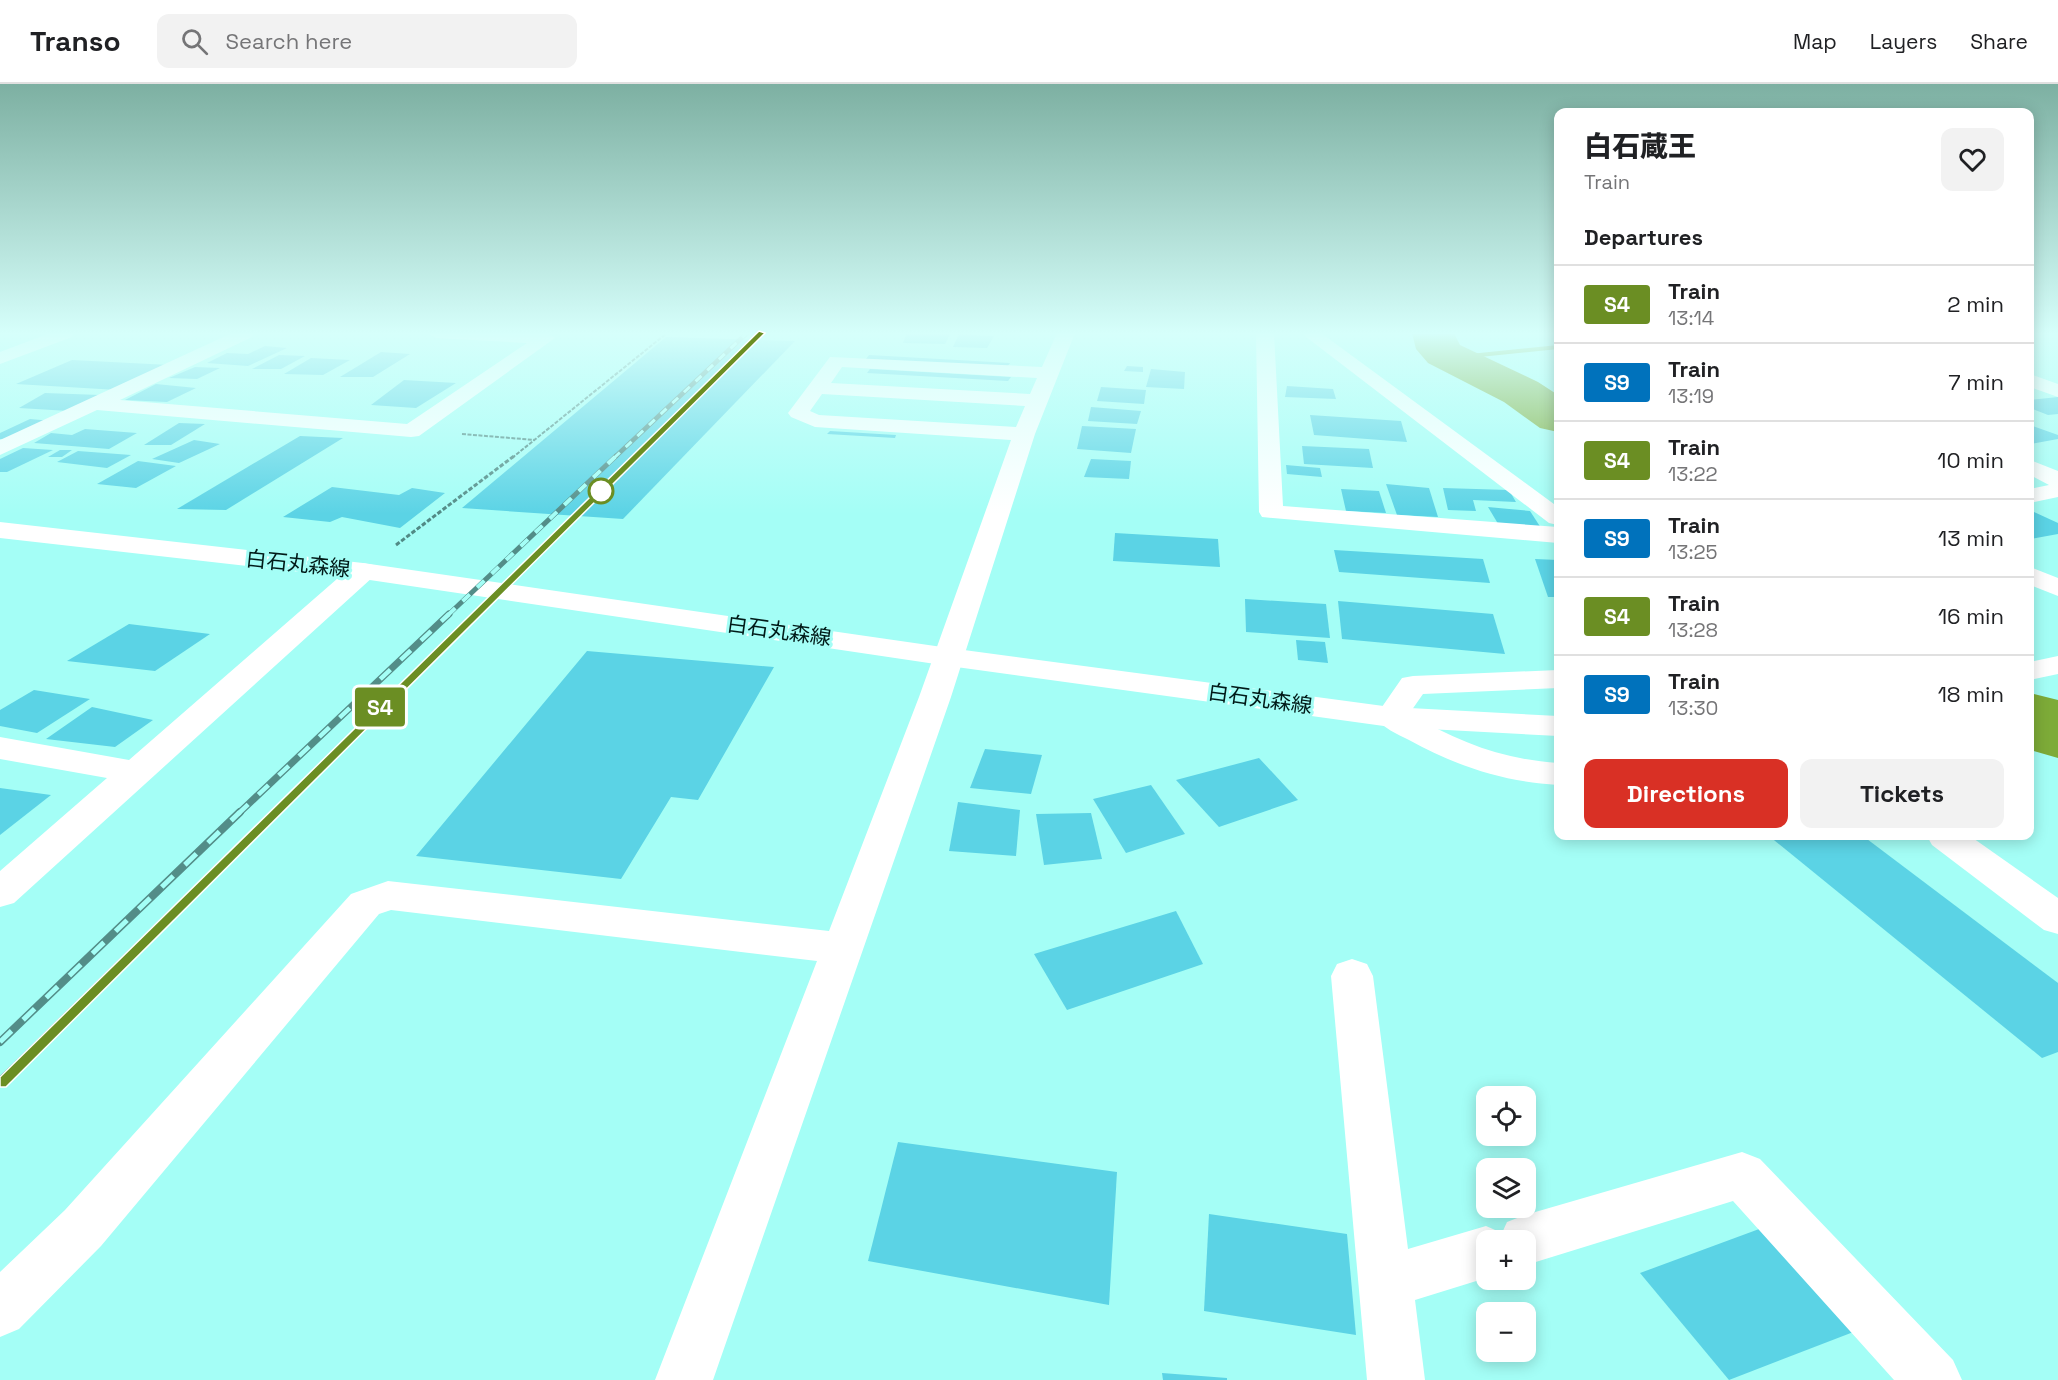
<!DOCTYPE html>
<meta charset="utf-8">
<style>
:root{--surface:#fff;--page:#f2f2f2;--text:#202124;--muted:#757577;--line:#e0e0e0;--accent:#d93025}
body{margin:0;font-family:"Space Grotesk","Noto Sans JP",sans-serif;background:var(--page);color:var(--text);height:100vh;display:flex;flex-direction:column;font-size:22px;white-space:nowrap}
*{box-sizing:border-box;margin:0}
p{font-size:20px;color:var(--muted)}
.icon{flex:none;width:33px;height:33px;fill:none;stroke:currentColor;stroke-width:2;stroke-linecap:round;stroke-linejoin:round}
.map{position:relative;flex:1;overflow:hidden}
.details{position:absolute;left:1554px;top:24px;width:480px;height:732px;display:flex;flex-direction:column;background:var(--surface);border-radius:12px;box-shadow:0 3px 15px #0003}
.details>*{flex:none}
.badge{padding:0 12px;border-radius:4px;font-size:21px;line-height:39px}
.buttons{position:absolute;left:1476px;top:1002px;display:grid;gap:12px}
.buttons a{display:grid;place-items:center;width:60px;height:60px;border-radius:12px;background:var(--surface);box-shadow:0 3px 15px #0003;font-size:30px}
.map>.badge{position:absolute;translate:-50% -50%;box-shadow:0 0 0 3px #fff}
h2{padding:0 30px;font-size:22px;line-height:54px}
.round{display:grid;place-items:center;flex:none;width:63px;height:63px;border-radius:12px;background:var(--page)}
.summary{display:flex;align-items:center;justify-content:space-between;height:102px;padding:0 30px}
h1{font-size:28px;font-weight:800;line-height:45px}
.button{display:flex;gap:12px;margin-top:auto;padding:12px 30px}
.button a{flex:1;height:69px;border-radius:12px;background:var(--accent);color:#fff;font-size:24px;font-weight:800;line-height:69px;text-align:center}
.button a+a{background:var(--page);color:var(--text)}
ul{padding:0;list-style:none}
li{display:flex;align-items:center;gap:18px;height:78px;padding:0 30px;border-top:2px solid var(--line)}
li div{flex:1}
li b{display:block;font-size:22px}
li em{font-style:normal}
li .badge{min-width:66px;font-weight:700;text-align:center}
header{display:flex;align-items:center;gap:36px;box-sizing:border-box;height:84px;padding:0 30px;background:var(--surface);border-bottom:2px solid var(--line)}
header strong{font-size:28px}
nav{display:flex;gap:33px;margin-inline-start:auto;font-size:21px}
.search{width:420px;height:54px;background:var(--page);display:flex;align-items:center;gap:15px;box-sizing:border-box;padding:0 21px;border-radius:12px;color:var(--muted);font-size:22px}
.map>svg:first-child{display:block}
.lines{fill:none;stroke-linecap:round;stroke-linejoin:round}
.stream{fill:#7dab38;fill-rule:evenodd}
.river{fill:#7dab38;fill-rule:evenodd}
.building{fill:#5bd3e5}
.path-far1{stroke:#518a85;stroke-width:2;stroke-dasharray:4 1.5;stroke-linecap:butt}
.path{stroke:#518a85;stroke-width:3;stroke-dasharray:4.5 2;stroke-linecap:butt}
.minor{fill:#fff;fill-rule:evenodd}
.major{fill:#fff;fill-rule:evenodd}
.rail-far4-casing{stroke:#538d88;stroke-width:4.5}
.rail-far3-casing{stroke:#538d88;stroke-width:5}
.rail-far2-casing{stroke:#538d88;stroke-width:7}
.rail-far1-casing{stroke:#538d88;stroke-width:8}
.rail-casing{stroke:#538d88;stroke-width:9}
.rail-far4{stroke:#a4fef6;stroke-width:3;stroke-dasharray:8;stroke-linecap:butt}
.rail-far3{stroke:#a4fef6;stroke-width:4;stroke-dasharray:10;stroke-linecap:butt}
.rail-far2{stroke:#a4fef6;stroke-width:4.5;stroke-dasharray:14;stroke-linecap:butt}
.rail-far1{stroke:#a4fef6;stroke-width:5;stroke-dasharray:16;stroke-linecap:butt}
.rail{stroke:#a4fef6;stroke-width:7;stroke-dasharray:21;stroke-linecap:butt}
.line{fill:#6b8e23;stroke:#fff;stroke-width:1.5}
.stop-dot{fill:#fff;stroke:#6b8e23;stroke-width:3}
.labels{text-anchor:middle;stroke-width:6;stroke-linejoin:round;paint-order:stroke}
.street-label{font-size:21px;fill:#011a18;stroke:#a4fef6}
</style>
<header>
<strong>Transo</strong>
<div class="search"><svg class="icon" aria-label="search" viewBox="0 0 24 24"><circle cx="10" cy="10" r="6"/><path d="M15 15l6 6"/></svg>Search here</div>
<nav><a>Map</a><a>Layers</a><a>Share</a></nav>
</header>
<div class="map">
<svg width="2058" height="1296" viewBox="0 0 2058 1296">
<rect width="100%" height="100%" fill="#a4fef6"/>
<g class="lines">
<path class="stream" d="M 1558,261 L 1558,265 L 1450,276 L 1446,274 L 1450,272 Z"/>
<g class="river">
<path d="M 1412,249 L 1454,249 L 1460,261 L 1538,298 L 1558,311 L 1558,348 L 1540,344 L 1504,318 L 1428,279 L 1416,265 Z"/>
<path d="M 2030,609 L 2058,616 L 2058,674 L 2030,666 Z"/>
</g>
</g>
<g class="building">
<path d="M 907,249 L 923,249 L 950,250 L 945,260 L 903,259 Z"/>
<path d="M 959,250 L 994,252 L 987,264 L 953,263 Z"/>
<path d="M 666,253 L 795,257 L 623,435 L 462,424 Z"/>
<path d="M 265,262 L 287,264 L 248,282 L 207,279 L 227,269 L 248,270 Z"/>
<path d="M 381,268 L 410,270 L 373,293 L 340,293 Z"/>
<path d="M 279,271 L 305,272 L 281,285 L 252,285 Z"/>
<path d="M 869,271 L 1010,279 L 1007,283 L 866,275 Z"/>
<path d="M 311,274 L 350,276 L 323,291 L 284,290 Z"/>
<path d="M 72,276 L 170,281 L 118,306 L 16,300 Z"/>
<path d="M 1127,282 L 1143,283 L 1143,288 L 1124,287 Z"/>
<path d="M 195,283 L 220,284 L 197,295 L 169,294 Z"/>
<path d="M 870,285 L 1011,293 L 1008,297 L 867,289 Z"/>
<path d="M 1151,285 L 1185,288 L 1184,305 L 1146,303 Z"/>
<path d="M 404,296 L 456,299 L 416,324 L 371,321 Z"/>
<path d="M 156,300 L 196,304 L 167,318 L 125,316 Z"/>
<path d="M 1287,302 L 1333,305 L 1336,315 L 1285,313 Z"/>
<path d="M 1101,303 L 1146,306 L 1144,320 L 1097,317 Z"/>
<path d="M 45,309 L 100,311 L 69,327 L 19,324 Z"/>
<path d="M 2058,313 L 2058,330 L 2048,331 L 2030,324 L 2030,316 Z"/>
<path d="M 1091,323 L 1141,327 L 1137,340 L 1088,337 Z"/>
<path d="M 1310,331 L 1401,337 L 1407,358 L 1314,351 Z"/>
<path d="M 30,335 L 52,337 L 9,356 L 0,355 L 0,349 Z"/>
<path d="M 179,339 L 205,340 L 171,361 L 144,361 Z"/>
<path d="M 2030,341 L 2058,351 L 2058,355 L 2030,360 Z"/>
<path d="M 1082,342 L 1136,345 L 1131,369 L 1077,365 Z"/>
<path d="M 85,345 L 137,349 L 109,365 L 34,359 L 51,349 L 72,351 Z"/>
<path d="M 830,347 L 896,351 L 895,354 L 827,350 Z"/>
<path d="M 300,352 L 343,354 L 226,426 L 177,425 Z"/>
<path d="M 194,356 L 220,360 L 179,379 L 152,375 Z"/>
<path d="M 1302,362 L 1369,365 L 1373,384 L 1304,380 Z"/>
<path d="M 23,364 L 53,366 L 7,388 L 0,388 L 0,375 Z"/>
<path d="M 60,366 L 72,366 L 62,373 L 48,373 Z"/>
<path d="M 78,367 L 131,371 L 107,384 L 57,378 Z"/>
<path d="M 1091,375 L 1131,377 L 1129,395 L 1084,393 Z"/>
<path d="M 138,377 L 176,382 L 136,404 L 97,400 Z"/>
<path d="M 1286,381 L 1320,384 L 1322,393 L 1287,390 Z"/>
<path d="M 1386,400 L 1429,404 L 1438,433 L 1397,431 Z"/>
<path d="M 332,403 L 399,411 L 412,404 L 445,409 L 400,444 L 342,433 L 330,438 L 283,433 Z"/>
<path d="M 1443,404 L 1509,406 L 1516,418 L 1473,416 L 1476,427 L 1448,426 Z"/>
<path d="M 1341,405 L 1379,407 L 1386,429 L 1346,427 Z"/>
<path d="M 1488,423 L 1530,427 L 1541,444 L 1500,443 Z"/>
<path d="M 2034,428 L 2058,439 L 2058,450 L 2030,455 L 2030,429 Z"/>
<path d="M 1115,449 L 1218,455 L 1220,483 L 1113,477 Z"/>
<path d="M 1334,466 L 1483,475 L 1490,499 L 1339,488 Z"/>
<path d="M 1535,475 L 1558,476 L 1558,513 L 1548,513 Z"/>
<path d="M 1245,515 L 1326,520 L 1330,554 L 1246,548 Z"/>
<path d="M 1338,517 L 1493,530 L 1505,570 L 1342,555 Z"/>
<path d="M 129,540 L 210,550 L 155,587 L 67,577 Z"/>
<path d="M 1296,556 L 1325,558 L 1328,579 L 1298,576 Z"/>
<path d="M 587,567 L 774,583 L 698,716 L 671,713 L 621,795 L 416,772 Z"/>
<path d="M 34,606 L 90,615 L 37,649 L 0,642 L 0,626 Z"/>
<path d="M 92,623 L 153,636 L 115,663 L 46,655 Z"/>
<path d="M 985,665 L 1042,671 L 1031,710 L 970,704 Z"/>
<path d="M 1259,674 L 1298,716 L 1219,743 L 1176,696 Z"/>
<path d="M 1151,701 L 1185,750 L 1126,769 L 1093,715 Z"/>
<path d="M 0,704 L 51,711 L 0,751 Z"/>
<path d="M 958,718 L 1020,726 L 1016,772 L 949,767 Z"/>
<path d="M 1091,729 L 1102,775 L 1044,781 L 1036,730 Z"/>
<path d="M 1769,752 L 1863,752 L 2058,899 L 2058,968 L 2042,974 Z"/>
<path d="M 1176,827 L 1203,880 L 1067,926 L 1034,870 Z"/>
<path d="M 898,1058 L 1117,1088 L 1109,1221 L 868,1177 Z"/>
<path d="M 1209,1130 L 1347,1150 L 1356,1251 L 1204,1227 Z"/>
<path d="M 1770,1141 L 1856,1247 L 1729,1296 L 1640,1189 Z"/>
<path d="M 1162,1289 L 1227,1294 L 1227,1296 L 1163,1296 Z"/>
</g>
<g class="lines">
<g class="path-far1">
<path d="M 462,350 L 535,356"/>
<path d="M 512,374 L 667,249"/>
</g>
<path class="path" d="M 396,461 L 514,372"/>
<g class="minor">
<path d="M 50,249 L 75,249 L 72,253 L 0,280 L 0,268 Z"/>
<path d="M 232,249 L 255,249 L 252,253 L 120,316 L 407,340 L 527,259 L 436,254 L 427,249 L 547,249 L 555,254 L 419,352 L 411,353 L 97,326 L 0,371 L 0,356 Z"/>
<path d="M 1057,249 L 1075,249 L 1035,350 L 951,613 L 713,1296 L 655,1296 L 817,877 L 391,826 L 379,830 L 101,1162 L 19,1245 L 0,1253 L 0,1188 L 65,1126 L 351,810 L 388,797 L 829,847 L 919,613 L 1011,356 L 815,343 L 791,333 L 788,329 L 830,273 L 1042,283 ZM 842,283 L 1037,294 L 1030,310 L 831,299 ZM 822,310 L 1025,322 L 1016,343 L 819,331 L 810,327 Z"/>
<path d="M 1256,249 L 1274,249 L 1283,422 L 1558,443 L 1558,459 L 1262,433 L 1259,428 Z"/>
<path d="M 1301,249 L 1321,249 L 1558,423 L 1558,441 L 1549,439 Z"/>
<path d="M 2030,290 L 2058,300 L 2058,313 L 2030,303 Z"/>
<path d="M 2030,376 L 2058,387 L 2058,413 L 2030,419 L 2030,405 L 2049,401 L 2030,391 Z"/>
<path d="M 363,479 L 373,481 L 376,487 L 373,493 L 14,819 L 0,823 L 0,787 L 107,694 L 0,675 L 0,653 L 129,676 L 353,481 Z"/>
<path d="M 2030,483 L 2058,494 L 2058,512 L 2030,501 Z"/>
<path d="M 1558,586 L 1558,604 L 1423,610 L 1409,630 C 1460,658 1500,675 1558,679 L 1558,701 C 1504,698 1456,682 1409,656 C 1397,650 1383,644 1375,633 L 1402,594 L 1413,592 Z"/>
<path d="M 1927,752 L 1970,752 L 2058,814 L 2058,850 L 2044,846 L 1932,761 Z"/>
<path d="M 1352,875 L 1367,880 L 1373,892 L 1408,1165 L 1486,1142 L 1502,1149 L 1507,1138 L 1525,1131 L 1742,1068 L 1760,1075 L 1953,1276 L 1962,1296 L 1894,1296 L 1733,1117 L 1526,1181 L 1526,1156 L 1486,1156 L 1486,1194 L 1415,1216 L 1425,1296 L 1367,1296 L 1331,892 L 1337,880 Z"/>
</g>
<g class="major">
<path d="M 0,438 L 363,479 L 949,564 L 1391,623 L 1558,632 L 1558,652 L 1391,643 L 949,582 L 363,495 L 0,454 Z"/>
<path d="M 2058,572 L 2058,590 L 2030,596 L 2030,578 Z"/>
</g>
<defs>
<g id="rail-far4">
<path d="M 614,374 L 747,249"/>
<path d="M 635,374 L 762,249"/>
</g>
<g id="rail-far3">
<path d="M 448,531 L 616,372"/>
<path d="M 475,531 L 636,372"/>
</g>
<g id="rail-far2">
<path d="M 238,730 L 449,530"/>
<path d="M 273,730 L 477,530"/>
</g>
<g id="rail-far1">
<path d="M 0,958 L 240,728"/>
<path d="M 18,980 L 275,728"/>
</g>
<path id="rail" d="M 0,998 L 20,979"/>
</defs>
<use href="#rail-far4" class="rail-far4-casing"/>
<use href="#rail-far3" class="rail-far3-casing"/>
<use href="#rail-far2" class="rail-far2-casing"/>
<use href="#rail-far1" class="rail-far1-casing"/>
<use href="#rail" class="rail-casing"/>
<use href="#rail-far4" class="rail-far4"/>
<use href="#rail-far3" class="rail-far3"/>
<use href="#rail-far2" class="rail-far2"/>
<use href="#rail-far1" class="rail-far1"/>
<use href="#rail" class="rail"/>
</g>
<linearGradient id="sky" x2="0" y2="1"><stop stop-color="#7db0a2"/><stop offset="0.58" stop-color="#d6fffb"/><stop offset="1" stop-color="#d6fffb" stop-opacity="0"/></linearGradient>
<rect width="2058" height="430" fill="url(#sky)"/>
<path class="line" d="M 759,247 L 765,249 L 6,1003 L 0,1003 L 0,993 Z"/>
<circle class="stop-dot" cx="601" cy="407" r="12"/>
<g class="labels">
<g class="street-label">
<text transform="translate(298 480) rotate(6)" y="7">白石丸森線</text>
<text transform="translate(779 547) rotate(8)" y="7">白石丸森線</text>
<text transform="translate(1260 615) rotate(8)" y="7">白石丸森線</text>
</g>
</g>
</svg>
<div class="buttons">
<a><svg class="icon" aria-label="locate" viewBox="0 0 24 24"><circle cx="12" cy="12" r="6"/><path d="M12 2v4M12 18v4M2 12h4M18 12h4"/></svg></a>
<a><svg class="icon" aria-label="layers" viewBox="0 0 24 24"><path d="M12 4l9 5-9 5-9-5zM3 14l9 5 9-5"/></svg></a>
<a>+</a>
<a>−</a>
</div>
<b class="badge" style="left:380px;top:623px;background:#6b8e23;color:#fff">S4</b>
<section class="details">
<div class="summary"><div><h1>白石蔵王</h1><p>Train</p></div><a class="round"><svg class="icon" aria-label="heart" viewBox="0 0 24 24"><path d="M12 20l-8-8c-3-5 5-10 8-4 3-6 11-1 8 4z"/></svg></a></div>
<h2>Departures</h2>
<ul>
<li><span class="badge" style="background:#6b8e23;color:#fff">S4</span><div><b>Train</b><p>13:14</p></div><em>2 min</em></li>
<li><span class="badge" style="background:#0072bc;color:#fff">S9</span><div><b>Train</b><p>13:19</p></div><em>7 min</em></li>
<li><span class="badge" style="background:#6b8e23;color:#fff">S4</span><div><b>Train</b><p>13:22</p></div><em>10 min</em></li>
<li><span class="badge" style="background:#0072bc;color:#fff">S9</span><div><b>Train</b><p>13:25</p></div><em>13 min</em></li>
<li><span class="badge" style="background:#6b8e23;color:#fff">S4</span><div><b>Train</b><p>13:28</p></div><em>16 min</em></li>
<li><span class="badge" style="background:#0072bc;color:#fff">S9</span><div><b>Train</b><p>13:30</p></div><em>18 min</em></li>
</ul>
<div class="button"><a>Directions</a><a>Tickets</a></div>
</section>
</div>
